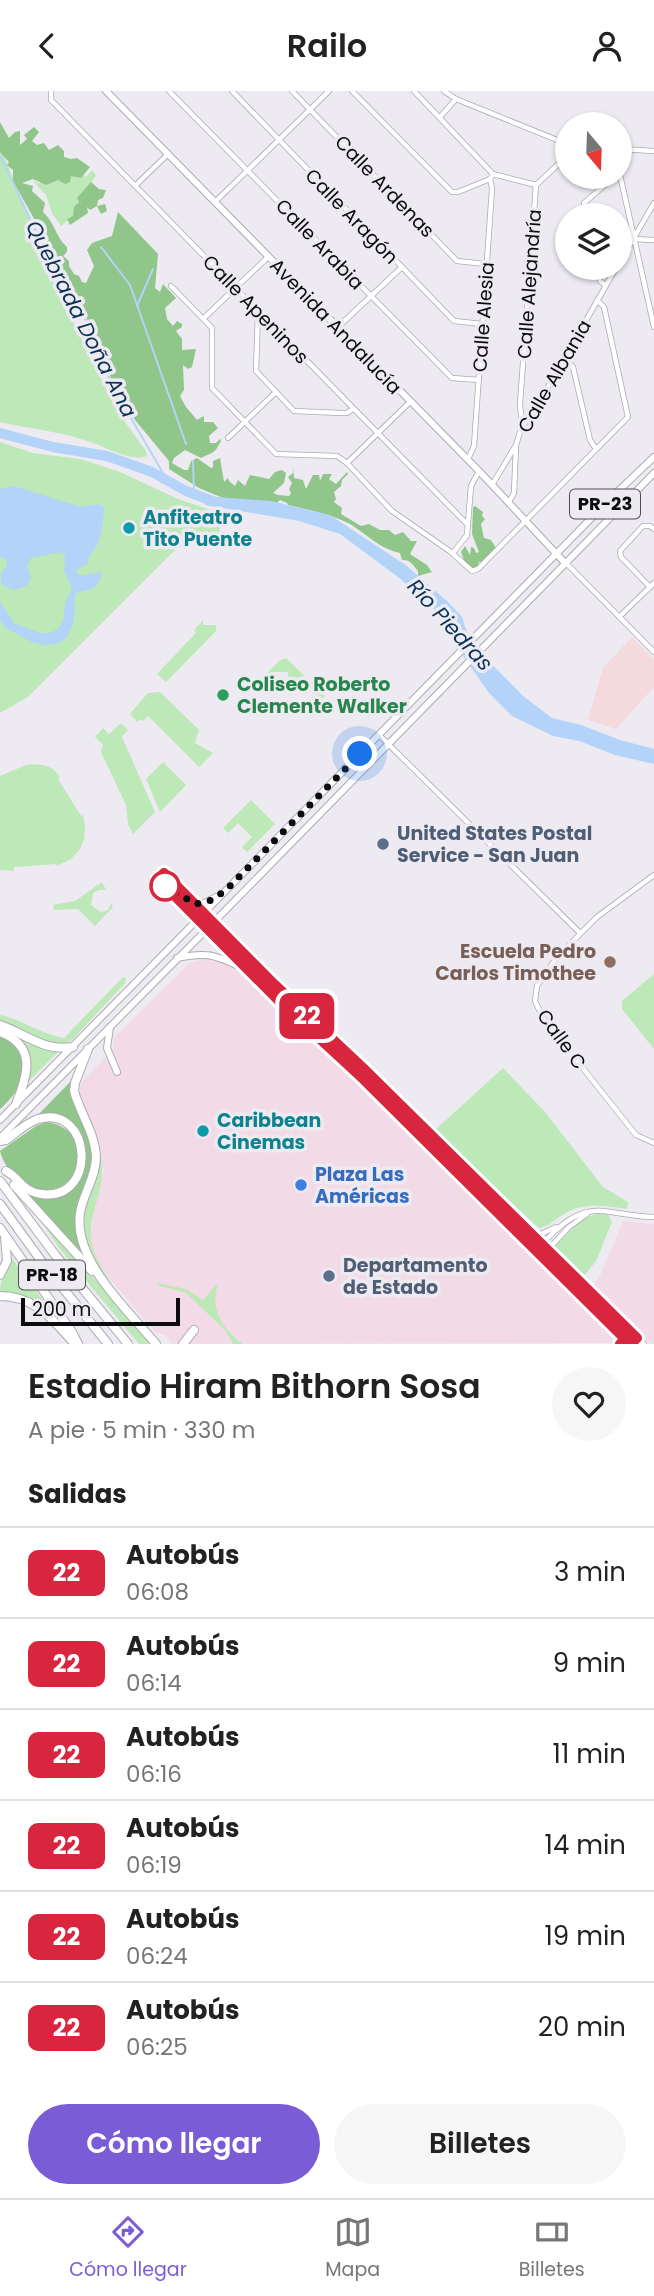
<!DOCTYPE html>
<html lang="es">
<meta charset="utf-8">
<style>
:root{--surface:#fff;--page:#f6f6f6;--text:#222;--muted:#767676;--line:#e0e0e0;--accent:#795cd6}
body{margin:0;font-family:Poppins,sans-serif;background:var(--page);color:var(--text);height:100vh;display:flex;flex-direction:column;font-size:26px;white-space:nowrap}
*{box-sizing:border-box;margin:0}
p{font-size:23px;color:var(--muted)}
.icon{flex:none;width:38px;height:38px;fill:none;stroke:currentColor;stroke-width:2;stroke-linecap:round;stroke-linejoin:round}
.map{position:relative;height:1253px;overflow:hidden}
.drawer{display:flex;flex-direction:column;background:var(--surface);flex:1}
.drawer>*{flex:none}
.badge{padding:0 14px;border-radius:10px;font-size:24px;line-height:46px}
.needle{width:46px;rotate:161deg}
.buttons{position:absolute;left:555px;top:21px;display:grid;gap:14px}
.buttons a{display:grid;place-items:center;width:77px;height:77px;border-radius:50%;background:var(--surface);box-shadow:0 2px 5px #0004;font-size:35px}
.scale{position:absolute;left:21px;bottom:18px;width:159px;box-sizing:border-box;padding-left:7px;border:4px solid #0c0b0d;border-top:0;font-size:19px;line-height:24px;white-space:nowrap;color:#0c0b0d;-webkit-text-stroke:5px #edeaf2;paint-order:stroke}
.you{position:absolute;width:35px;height:35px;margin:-18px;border:5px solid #fff;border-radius:50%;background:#1a73e8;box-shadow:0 0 0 10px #1a73e833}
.map>.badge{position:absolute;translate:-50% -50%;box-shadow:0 0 0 4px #fff}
h2{padding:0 28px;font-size:26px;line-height:63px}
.round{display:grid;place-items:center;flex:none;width:74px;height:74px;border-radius:37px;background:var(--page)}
.head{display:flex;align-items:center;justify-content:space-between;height:119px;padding:0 28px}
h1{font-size:33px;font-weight:600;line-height:52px}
.primary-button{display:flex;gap:14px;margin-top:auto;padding:14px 28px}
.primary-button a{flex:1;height:80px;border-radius:42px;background:var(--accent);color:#fff;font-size:28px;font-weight:600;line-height:80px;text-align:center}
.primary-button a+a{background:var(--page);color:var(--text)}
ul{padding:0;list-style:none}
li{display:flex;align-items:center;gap:21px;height:91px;padding:0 28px;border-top:2px solid var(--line)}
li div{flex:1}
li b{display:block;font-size:26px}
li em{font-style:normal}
li .badge{min-width:77px;font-weight:700;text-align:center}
header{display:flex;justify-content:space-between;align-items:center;height:91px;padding:0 28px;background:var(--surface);font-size:32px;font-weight:600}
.dock{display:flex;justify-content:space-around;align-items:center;height:98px;border-top:2px solid var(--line);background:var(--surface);font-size:19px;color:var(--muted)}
.dock a{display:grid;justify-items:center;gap:4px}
.dock .on{color:var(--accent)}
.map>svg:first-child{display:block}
.commercial{fill:#f2dbe6}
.medical{fill:#f5dadd}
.green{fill:#bde8b7}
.forest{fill:#90c689}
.water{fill:#b3d4f8}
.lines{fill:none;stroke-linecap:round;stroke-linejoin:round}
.stream{stroke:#b3d4f8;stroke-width:2}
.river{stroke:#b3d4f8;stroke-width:10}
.street-casing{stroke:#adaab1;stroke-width:6}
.secondary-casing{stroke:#adaab1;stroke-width:8}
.primary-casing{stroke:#adaab1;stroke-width:8}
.highway-casing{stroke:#adaab1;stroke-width:10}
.street{stroke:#fff;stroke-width:4.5}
.secondary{stroke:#fff;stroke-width:6}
.primary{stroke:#fff;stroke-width:6}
.highway{stroke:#fff;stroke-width:8}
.line-casing{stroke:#fff;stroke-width:16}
.line{stroke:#d7263d;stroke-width:10}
.walk{stroke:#0c0b0d;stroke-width:7;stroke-dasharray:0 12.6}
.culture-dot{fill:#0f9aa8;stroke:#edeaf2;stroke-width:2.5}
.leisure-dot{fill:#2e9e5b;stroke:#edeaf2;stroke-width:2.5}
.service-dot{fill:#5c6f8a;stroke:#edeaf2;stroke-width:2.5}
.stop-dot{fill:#fff;stroke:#d7263d;stroke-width:3.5}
.education-dot{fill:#8d6e63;stroke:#edeaf2;stroke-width:2.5}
.shop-dot{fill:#3f7fe0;stroke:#edeaf2;stroke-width:2.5}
.labels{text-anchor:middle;stroke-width:7;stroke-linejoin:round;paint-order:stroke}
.shield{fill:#edeaf2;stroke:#504e52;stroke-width:2}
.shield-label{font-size:18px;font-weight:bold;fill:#0c0b0d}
.street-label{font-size:19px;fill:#0c0b0d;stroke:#edeaf2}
.culture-label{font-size:19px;font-weight:bold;fill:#0d838f;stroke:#edeaf2;text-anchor:start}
.leisure-label{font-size:19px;font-weight:bold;fill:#27864d;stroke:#edeaf2;text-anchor:start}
.service-label{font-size:19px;font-weight:bold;fill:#4e5e75;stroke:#edeaf2;text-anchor:start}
.education-label{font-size:19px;font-weight:bold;fill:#785e54;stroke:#edeaf2;text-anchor:end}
.shop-label{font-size:19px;font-weight:bold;fill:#366cbe;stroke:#edeaf2;text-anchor:start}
.water-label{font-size:21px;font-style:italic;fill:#093257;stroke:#edeaf2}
</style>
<header><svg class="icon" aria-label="back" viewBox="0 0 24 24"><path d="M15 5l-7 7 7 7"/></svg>Railo<svg class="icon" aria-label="person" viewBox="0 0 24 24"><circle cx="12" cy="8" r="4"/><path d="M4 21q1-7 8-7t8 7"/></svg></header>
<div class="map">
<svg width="654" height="1253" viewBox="0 0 654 1253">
<rect width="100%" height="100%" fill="#edeaf2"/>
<g class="commercial">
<path d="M 209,866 L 244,883 L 357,987 L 614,1242 L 617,1248 L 615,1252 L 172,1253 L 165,1244 L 156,1242 L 102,1179 L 91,1156 L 90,1144 L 94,1115 L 104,1080 L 79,1002 L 82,991 L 113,958 L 114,947 L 190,872 Z"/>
<path d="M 623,1130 L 654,1133 L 654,1253 L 651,1253 L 634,1239 L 594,1195 L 601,1183 Z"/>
</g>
<path class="medical" d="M 632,546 L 654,569 L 654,596 L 616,638 L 588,629 L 603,577 Z"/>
<g class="green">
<path d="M 0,54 L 56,195 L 117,320 L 146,360 L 147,365 C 131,371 108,357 93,352 C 64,341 31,338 0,331 Z"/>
<path d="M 92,79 L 96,84 L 88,97 L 82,101 L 73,125 L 61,135 L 52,122 L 46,104 L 32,89 L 38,92 L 58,89 L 65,93 L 71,85 L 83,83 L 86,86 Z"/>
<path d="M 0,351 L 33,362 L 80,368 L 120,381 L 178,408 L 223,423 L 219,442 L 185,449 L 28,606 L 0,622 Z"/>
<path d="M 203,529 L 203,534 L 216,534 L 216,540 L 166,591 L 157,583 L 196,542 L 194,539 Z"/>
<path d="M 286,567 L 325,605 L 318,611 L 315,608 L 317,605 L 303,591 L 289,605 L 288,581 L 272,581 L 271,587 L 267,582 L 280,569 Z"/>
<path d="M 160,601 L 199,639 L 195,652 L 213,662 L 199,676 L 148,625 L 143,630 L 140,628 L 137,631 L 130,623 L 148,602 Z"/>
<path d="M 121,632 L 128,639 L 122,646 L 155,721 L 133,743 L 128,733 L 126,714 L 101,661 L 103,654 L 95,646 L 103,637 L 109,643 Z"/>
<path d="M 163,671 L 186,694 L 160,721 L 146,688 Z"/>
<path d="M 26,674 C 41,673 51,673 60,686 L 58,688 L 81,725 L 83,724 L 85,734 L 84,748 L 80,758 L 71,768 L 57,775 L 56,773 L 14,776 L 14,780 L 0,779 L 0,685 Z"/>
<path d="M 251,709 L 275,733 L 247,761 L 242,756 L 252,746 L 238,732 L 228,742 L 223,737 Z"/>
<path d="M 102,791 L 106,799 L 99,799 L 93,802 L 91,814 L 101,821 L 108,819 L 111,812 L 113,816 L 95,835 L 78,818 L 54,819 L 53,814 L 75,810 Z"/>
<path d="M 654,883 L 654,958 L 622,918 L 622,910 Z"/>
<path d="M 123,886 L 126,887 L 125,892 L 72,949 C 51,962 21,941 0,932 L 0,924 C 23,929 41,943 64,947 Z"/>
<path d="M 11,942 L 38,956 L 59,960 L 27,992 L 30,978 Z"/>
<path d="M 503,977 L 545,1021 L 603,1096 L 628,1111 L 627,1118 C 605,1115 584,1111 564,1123 C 555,1128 549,1136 539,1137 L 434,1040 Z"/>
<path d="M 99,1059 C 115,1111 64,1131 111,1190 C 67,1153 88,1106 99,1059 Z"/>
<path d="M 596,1123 L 608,1123 L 612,1131 L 596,1170 L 583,1186 L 553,1157 L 581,1129 Z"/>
<path d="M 39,1126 L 111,1206 L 149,1253 L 139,1253 L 58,1156 Z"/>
<path d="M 11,1166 L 48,1216 L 47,1217 L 29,1206 L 0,1201 C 0,1187 8,1179 11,1166 Z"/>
<path d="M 157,1192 L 186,1198 L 203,1209 L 217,1193 C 217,1201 214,1209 216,1216 C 219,1231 231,1245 243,1253 L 233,1253 L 225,1239 L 186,1202 L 157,1194 Z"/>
</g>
<g class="forest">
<path d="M 0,31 L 9,47 L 15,41 L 20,40 L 20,54 L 27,48 L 24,44 L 34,36 L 39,41 L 32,50 L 37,54 L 44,52 L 49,59 L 58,54 L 64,60 L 64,66 L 71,68 L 77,67 L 90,76 L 81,87 L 71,85 L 70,91 L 65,93 L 58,89 L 46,94 L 33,88 L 22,92 L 33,95 L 32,100 L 45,112 L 43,121 C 54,130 56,147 67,156 L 67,161 L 63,165 L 69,170 L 69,175 L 74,183 L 79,185 L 82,191 L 86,192 L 94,175 L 87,159 L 92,152 L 112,145 L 118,121 L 158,163 L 155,197 L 160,201 L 163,193 L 176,207 L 165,217 L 167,228 L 173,235 L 177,230 L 182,233 L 182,236 L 176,240 L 182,248 L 182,259 L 196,258 L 192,276 L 188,278 L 183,274 L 184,299 L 180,305 L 186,316 L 197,329 L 204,325 L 204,331 L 213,331 L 218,337 L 209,345 L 210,352 L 216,352 L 220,348 L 221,350 C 214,363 215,360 201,367 L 185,359 L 174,367 L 172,372 L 184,379 L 188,379 L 191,370 L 197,367 L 211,377 L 213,376 L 213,370 L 220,367 L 224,391 L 228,387 L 229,390 L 235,395 L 238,389 L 245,395 L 250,384 L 269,388 L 275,381 L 282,379 L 286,382 L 284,392 L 273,402 L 278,404 L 289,405 L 291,402 L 289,398 L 292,392 L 288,386 L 293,382 L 293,376 L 294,387 L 303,389 L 306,398 L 313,384 L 319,384 L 320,390 L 323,383 L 332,383 L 329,388 L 336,393 L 347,381 L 348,383 L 342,389 L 341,395 L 334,401 L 336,408 L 334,411 L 342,417 L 341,423 L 361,435 L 369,433 L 380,439 L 389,439 L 395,444 L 403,441 L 411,450 L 417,450 L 410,463 L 427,474 L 432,481 L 418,485 L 418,480 C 414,475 410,468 402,469 L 400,462 C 382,459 366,443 350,433 C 331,423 309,419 288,414 L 287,412 L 280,409 L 277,412 L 223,407 L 199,397 L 169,378 L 169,370 L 135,329 L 113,292 L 87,228 L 77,209 L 69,200 L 57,174 L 53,172 L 43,144 L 13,90 L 13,79 L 7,74 L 9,71 L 0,61 Z"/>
<path d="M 91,91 L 99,98 L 106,99 L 103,107 L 98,109 L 97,115 L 105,113 L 107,120 L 101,123 L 97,115 L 90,119 L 87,116 L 88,122 L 70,134 L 67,128 L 73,125 L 74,116 L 79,111 L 77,107 Z"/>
<path d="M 475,415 L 483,421 L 482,425 L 485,428 L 481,433 L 484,447 L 491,449 L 496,457 L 485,470 L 479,471 L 477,477 L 472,478 L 465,472 L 461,461 L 465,455 L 470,464 L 471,456 L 474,457 L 476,462 L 479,461 L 472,443 L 473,416 Z"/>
<path d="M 0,945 C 4,947 12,950 16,953 C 37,974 17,1004 0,1018 Z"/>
<path d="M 72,989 L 74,1012 L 90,1050 L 93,1069 L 77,1139 L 80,1154 L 86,1169 L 22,1099 C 29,1102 36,1106 43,1107 C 67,1108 92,1083 85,1059 C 81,1049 73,1039 67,1030 L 38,1024 Z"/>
<path d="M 46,1031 C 102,1038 80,1120 26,1094 C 15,1088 3,1073 0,1060 L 36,1035 Z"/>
</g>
<g class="water">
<path d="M 14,395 L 81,416 L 98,413 L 104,416 C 104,428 102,440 98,452 C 95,460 89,463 87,473 L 75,480 L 81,485 L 100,481 L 102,484 C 95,502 89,497 75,503 C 74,513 76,526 72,536 C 64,561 36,556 21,545 C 13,539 6,542 0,528 C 0,523 0,516 0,511 L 14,532 L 40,542 L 50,542 L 58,538 L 63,530 L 65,512 L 72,497 L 64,480 L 65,464 L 61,461 L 31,467 L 27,475 L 31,486 L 27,495 L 13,499 L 1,493 L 1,483 L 7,474 L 6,468 L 0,466 L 0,398 Z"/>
<path d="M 204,405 L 271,410 L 330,424 L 407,475 L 448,511 L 462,526 L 469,547 L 484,565 L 523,605 L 552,627 L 581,634 L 620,649 L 654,658 L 654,673 L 615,664 L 579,650 L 553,645 L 512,625 L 489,602 L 450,546 L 438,523 L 428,511 L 398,486 L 340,443 L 299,430 L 205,414 Z"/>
</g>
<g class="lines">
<g class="stream">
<path d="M 0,65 L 62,194 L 85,228 L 113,296 L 167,389"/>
<path d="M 101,156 L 130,194 L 186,353"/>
<path d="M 137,215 L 153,178"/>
<path d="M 193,370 L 194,402"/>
</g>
<path class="river" d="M 0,342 L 53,356 L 107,365 L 152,381 L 186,400 L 215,411"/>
<defs>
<g id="street">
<path d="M 51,0 L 51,9 L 468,434"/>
<path d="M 169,0 L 452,287 L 479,289"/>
<path d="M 232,0 L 454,230 L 482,233"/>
<path d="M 292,0 L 457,170 L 486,173"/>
<path d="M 352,0 L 452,101 L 458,101 L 490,88"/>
<path d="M 414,0 L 493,83 L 536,94"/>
<path d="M 444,0 L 456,8 L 567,53"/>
<path d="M 440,26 L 456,8"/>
<path d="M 620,58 L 654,60"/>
<path d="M 620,84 L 654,236"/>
<path d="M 135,95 L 168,63"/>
<path d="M 215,111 L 329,0"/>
<path d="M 584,124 L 584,112 L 614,86"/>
<path d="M 634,148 L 654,149"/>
<path d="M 620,171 L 654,112"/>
<path d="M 596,177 L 600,190 L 605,194"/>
<path d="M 171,195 L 212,237 L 212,297 L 276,363 L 337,365 L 347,372 L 392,420 L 451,461 L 472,480 L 478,478 L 628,326 L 604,216 L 597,209"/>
<path d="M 258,221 L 256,280 L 294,320 L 341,322 L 347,322 L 353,318"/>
<path d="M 204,227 L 268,166"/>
<path d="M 338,236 L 402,176"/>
<path d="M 564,266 L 573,276 L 590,349 L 596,358"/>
<path d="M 522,335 L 520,313 L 536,94 L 567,65"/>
<path d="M 228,347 L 276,301"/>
<path d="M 468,368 L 474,355 L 492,98 L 490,88 L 493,83"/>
<path d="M 347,372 L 410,311"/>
<path d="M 492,394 L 516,354 L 522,335 L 533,322 L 616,177"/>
<path d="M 509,411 L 514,402 L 516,355"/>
<path d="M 453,462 L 467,444 L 471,395 L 479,380"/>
<path d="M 566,472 L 654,561"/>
<path d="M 650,496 L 621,466 L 620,460 L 643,435 L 650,435 L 654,438"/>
<path d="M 619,526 L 654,492"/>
<path d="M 379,644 L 580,842"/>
<path d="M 654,784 L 597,826 L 557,866 L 537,895 L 535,910 L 543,927 L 636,1044 L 654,1052"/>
<path d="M 204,821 L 274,893 L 363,977 L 644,1253"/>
<path d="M 197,829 L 282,913 L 360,985 L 630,1253"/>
<path d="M 532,1142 L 541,1143 L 556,1136"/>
<path d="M 535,1160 C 555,1140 573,1117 604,1120 C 621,1122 637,1126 654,1126"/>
<path d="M 541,1166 L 569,1136 L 587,1123"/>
</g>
<g id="secondary">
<path d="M 106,0 L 479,380 L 565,472"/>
<path d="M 177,867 C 211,860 216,865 247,879"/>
<path d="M 110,936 L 107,957 L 117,981"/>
<path d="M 0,1029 L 197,829"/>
<path d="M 0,1047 L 214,831"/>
</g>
<g id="primary">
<path d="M 196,813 L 205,812 L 216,806"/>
<path d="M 197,829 L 612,406 L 654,366"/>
<path d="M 214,831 L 654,382"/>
</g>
<g id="highway">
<path d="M 0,934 C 26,943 44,961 73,956"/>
<path d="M 0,941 C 37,955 28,984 16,1013"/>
<path d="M 88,958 L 75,992 L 74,1000 C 80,1022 95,1042 96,1066 C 96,1086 83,1103 80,1122 C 73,1170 128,1219 156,1253"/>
<path d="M 0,1050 L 6,1049 C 16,1042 26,1032 38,1028 C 92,1012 99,1111 41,1103 C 21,1100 20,1087 6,1080"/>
<path d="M 0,1090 L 56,1165 L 128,1253"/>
<path d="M 14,1094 L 92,1180"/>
<path d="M 0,1113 L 45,1175 L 108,1253"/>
<path d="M 0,1137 L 72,1241 L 78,1253"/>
<path d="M 0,1184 L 7,1170 L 5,1146"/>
<path d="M 0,1205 C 35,1205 52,1228 74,1252"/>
<path d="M 183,1253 L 194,1239"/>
</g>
</defs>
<use href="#street" class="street-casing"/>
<use href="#secondary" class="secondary-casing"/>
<use href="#primary" class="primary-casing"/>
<use href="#highway" class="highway-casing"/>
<use href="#street" class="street"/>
<use href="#secondary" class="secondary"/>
<use href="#primary" class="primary"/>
<use href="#highway" class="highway"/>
</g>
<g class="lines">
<defs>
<path id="line" d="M 620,1253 L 625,1248 L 622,1245 L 358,983 L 282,913 L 158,788 L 164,782 L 274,893 L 363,977 L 637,1247 L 631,1253"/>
</defs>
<use href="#line" class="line-casing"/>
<use href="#line" class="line"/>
<path class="walk" d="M 165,795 L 196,813 L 212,809 L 226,799 L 360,663"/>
</g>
<g class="culture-dot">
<circle cx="129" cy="437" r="7"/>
<circle cx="203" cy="1040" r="7"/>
</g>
<circle class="leisure-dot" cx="223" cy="604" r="7"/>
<g class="service-dot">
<circle cx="383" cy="753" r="7"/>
<circle cx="329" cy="1185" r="7"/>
</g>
<circle class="stop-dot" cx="165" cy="795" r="14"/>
<circle class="education-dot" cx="610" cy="871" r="7"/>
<circle class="shop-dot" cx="301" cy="1094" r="7"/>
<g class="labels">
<g class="shield">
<rect x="570" y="398.5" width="70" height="29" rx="5"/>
<rect x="19" y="1169.5" width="66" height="29" rx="5"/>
</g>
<g class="shield-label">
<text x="605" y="419">PR-23</text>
<text x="52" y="1190">PR-18</text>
</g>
<g class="street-label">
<text transform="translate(385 95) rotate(46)" y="7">Calle Ardenas</text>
<text transform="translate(352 125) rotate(46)" y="7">Calle Aragón</text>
<text transform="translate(320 153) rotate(46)" y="7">Calle Arabia</text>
<text transform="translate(529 193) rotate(-86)" y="7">Calle Alejandría</text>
<text transform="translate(256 218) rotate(46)" y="7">Calle Apeninos</text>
<text transform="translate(483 226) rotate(-86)" y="7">Calle Alesia</text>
<text transform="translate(336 235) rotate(46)" y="7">Avenida Andalucía</text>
<text transform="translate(554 285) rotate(-60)" y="7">Calle Albania</text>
<text transform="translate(562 948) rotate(54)" y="7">Calle C</text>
</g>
<g class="culture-label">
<text x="143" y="433">Anfiteatro<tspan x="143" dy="22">Tito Puente</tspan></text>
<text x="217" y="1036">Caribbean<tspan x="217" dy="22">Cinemas</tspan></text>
</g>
<g class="leisure-label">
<text x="237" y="600">Coliseo Roberto<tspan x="237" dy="22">Clemente Walker</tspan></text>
</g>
<g class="service-label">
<text x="397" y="749">United States Postal<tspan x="397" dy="22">Service - San Juan</tspan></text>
<text x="343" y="1181">Departamento<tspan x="343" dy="22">de Estado</tspan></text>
</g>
<g class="education-label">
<text x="596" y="867">Escuela Pedro<tspan x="596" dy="22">Carlos Timothee</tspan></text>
</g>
<g class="shop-label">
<text x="315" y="1090">Plaza Las<tspan x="315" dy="22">Américas</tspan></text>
</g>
<g class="water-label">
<text transform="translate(81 228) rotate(63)" y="7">Quebrada Doña Ana</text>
<text transform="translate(450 534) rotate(48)" y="7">Río Piedras</text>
</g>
</g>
</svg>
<div class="buttons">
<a><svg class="needle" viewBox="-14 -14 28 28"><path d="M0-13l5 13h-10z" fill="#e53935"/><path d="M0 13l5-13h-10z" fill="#767676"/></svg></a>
<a><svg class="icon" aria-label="layers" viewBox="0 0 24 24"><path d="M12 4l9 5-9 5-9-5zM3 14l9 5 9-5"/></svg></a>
</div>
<div class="scale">200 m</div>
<div class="you" style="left:360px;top:663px"></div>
<b class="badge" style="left:307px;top:925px;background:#d7263d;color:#fff">22</b>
</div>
<section class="drawer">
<div class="head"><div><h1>Estadio Hiram Bithorn Sosa</h1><p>A pie · 5 min · 330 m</p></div><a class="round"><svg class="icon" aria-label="heart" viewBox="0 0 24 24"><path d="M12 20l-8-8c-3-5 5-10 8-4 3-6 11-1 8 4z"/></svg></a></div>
<h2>Salidas</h2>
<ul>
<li><span class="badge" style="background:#d7263d;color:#fff">22</span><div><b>Autobús</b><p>06:08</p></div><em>3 min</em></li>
<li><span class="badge" style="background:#d7263d;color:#fff">22</span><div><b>Autobús</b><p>06:14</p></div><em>9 min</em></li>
<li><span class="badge" style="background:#d7263d;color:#fff">22</span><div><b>Autobús</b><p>06:16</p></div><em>11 min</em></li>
<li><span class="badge" style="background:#d7263d;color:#fff">22</span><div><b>Autobús</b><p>06:19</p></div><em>14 min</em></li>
<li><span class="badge" style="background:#d7263d;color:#fff">22</span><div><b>Autobús</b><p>06:24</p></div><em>19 min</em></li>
<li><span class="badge" style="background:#d7263d;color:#fff">22</span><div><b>Autobús</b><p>06:25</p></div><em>20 min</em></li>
</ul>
<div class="primary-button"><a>Cómo llegar</a><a>Billetes</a></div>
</section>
<nav class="dock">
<a class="on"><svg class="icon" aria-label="directions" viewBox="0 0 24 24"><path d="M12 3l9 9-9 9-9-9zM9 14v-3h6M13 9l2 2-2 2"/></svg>Cómo llegar</a>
<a><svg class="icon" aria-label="map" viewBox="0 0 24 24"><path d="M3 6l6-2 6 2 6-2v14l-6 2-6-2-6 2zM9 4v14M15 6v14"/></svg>Mapa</a>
<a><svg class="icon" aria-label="tickets" viewBox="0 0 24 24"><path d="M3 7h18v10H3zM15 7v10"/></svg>Billetes</a>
</nav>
